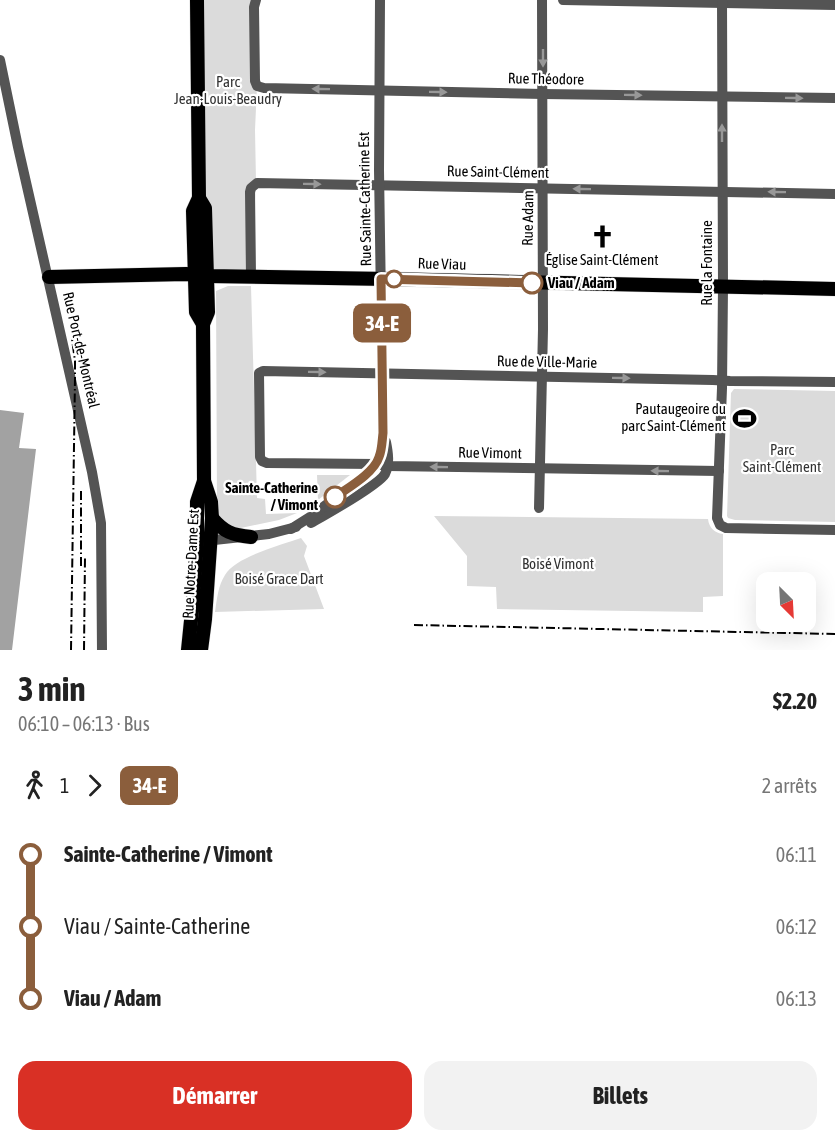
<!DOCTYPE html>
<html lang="fr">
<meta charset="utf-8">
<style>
:root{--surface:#fff;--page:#f2f2f2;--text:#222;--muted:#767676;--accent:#d93025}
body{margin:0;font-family:"Asap Condensed",sans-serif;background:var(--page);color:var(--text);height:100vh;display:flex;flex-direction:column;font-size:22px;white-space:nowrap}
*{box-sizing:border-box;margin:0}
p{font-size:20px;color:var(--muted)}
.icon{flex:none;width:33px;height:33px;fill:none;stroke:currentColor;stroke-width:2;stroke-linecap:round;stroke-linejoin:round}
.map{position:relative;height:650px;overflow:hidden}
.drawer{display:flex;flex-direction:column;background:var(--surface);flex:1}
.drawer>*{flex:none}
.badge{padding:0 12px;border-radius:9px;font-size:21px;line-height:39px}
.needle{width:39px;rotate:156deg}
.buttons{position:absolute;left:756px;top:572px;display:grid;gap:12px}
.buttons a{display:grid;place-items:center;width:60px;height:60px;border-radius:12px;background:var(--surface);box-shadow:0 6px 24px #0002;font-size:30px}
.map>.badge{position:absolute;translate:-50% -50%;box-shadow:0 0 0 3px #fff}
.legs{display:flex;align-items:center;gap:9px;height:66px;padding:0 18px;font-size:20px}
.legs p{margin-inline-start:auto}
.headline{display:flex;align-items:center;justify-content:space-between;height:102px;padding:0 18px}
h1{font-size:33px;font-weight:700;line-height:45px}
.action{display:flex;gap:12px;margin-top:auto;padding:12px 18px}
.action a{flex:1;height:69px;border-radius:18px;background:var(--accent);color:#fff;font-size:24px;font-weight:700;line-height:69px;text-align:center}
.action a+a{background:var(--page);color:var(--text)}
ul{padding:0 18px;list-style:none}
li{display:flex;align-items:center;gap:21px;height:72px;font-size:22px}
li i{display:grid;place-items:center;width:9px;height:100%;margin:0 8px;background:currentColor}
li i::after{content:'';width:15px;height:15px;margin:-8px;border:4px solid;border-radius:50%;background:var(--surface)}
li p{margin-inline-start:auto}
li:first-child i{background:linear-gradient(#0000 50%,currentColor 0)}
li:last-child i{background:linear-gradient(currentColor 50%,#0000 0)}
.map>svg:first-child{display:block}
.green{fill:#dbdbdb}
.water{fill:#a2a2a2}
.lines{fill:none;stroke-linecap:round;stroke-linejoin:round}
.major-casing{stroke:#dbdbdb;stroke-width:15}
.minor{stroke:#545454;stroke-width:10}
.major{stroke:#000;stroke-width:14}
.rail{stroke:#000;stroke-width:2;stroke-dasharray:9 3 1.5 3;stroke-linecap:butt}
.oneway{fill:#989898}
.line-1-casing{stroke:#fff;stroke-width:14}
.line-1{stroke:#8b5e3c;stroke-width:9}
.stop-1-dot{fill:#fff;stroke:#8b5e3c;stroke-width:3}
.labels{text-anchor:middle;stroke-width:4.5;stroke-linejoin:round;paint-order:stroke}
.street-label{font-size:15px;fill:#000;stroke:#fff}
.park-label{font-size:15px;fill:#323232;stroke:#fff}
.poi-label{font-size:15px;fill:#000;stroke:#fff}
.stop-label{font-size:15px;font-weight:bold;fill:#000;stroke:#fff;text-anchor:start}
</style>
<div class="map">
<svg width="835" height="650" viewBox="0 0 835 650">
<rect width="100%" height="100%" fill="#fff"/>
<g class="green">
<path d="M 197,0 L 257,0 L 257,86 L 255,130 L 256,182 L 251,276 L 208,276 Z"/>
<path d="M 228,286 L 251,286 L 257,498 L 265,499 L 266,514 L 297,513 L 279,520 L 236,529 L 230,528 L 217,515 L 217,506 L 216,291 Z"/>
<path d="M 734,389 L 835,391 L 835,522 L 735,520 L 728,518 L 727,516 L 731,393 Z"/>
<path d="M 317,475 L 350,475 L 318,500 Z"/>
<path d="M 434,516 L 708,519 C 709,528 715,533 723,534 L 723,596 L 703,597 L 703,612 L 497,609 L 496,587 L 467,586 L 467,556 Z"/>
<path d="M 301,538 L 307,546 L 304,556 L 324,609 L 215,612 C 217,599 218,586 225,575 C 235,557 281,545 301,538 Z"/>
</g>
<path class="water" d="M 0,410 L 24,413 L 19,448 L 36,449 L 12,650 L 0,650 Z"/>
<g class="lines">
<defs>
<g id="major">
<path d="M 197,0 L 199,198 L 193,211 L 196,312 L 203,324"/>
<path d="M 49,277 L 186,274 L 208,276 L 388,279 L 835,289"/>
<path d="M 212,518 C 224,532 232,535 251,537"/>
<path d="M 188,650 L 193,601 L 197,541 L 197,502 L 204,481 L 203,324 L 208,312 L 205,208 L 199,198"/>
<path d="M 201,650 L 205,619 L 212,518 L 211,502 L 204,481"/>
</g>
</defs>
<use href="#major" class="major-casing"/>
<g class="minor">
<path d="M 256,0 L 254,7 L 255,81 L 257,86 L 264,88 L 543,94 L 835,98"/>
<path d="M 563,0 L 835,5"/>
<path d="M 722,0 L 723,287 L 722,388 L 717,518 L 720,525 L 726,528 L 835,530"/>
<path d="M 0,60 L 18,147 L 92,472 L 101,523 L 102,650"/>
<path d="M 251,276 L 250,192 L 251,188 L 257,183 L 835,194"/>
<path d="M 719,471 L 388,466 L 376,464 L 267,463 L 262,461 L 260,457 L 259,373 L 263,371 L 713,380 L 730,381 L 835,382"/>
<path d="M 539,508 L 543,329 L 542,0"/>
<path d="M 311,523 C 325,515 379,485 385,474 C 390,464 388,452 386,442"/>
<path d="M 291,529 L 310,517 L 368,473 L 376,464 L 380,456 L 383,433 L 379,170 L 380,0"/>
<path d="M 205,541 L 269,534 L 296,527"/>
</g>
<use href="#major" class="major"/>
<g class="rail">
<path d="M 81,491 L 81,566"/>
<path d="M 414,625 L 835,634"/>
<path d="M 71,650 L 75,378 L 75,361 L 72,339"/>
<path d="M 84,650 L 85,557"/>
</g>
</g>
<defs><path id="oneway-solid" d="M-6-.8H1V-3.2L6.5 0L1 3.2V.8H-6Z" transform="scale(1.5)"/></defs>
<g class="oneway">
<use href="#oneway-solid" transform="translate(543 58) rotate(90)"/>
<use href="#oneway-solid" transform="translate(321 89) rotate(-179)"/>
<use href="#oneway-solid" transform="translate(438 92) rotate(1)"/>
<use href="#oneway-solid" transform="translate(633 95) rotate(1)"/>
<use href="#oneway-solid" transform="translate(794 98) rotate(1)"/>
<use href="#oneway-solid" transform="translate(722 133) rotate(-90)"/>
<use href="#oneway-solid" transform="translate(312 184) rotate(1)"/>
<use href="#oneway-solid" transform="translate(582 189) rotate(-179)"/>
<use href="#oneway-solid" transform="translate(777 192) rotate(-179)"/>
<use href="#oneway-solid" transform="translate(317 372) rotate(1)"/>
<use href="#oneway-solid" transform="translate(621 378) rotate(1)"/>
<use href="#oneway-solid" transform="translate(439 467) rotate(-179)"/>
<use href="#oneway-solid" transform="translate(660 471) rotate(-179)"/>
</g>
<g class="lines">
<defs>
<path id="line-1" d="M 335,497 C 349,487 374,473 379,457 C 382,450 382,441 383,433 L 381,279 L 532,283"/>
</defs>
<use href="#line-1" class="line-1-casing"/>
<use href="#line-1" class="line-1"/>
</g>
<defs>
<symbol id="church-bare" viewBox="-9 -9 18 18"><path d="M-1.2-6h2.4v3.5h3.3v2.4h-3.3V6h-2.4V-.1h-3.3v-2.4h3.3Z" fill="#000" stroke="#fff" stroke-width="2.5" paint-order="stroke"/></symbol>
<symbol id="stadium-bare" viewBox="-9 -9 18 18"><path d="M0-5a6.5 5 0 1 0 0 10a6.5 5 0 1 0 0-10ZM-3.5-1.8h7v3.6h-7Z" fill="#000" stroke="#fff" stroke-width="2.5" paint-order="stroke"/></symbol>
</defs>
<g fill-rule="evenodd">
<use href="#church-bare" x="586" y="220" width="33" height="33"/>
<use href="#stadium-bare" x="728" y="402" width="33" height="33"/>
</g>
<g class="stop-1-dot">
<circle cx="394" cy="279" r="8"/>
<circle cx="532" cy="283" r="10"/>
<circle cx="335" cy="497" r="10"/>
</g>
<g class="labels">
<g class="street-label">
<text transform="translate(546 79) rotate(1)" y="5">Rue Théodore</text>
<text transform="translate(498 172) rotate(1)" y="5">Rue Saint-Clément</text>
<text transform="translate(365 199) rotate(-91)" y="5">Rue Sainte-Catherine Est</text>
<text transform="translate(528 218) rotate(-89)" y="5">Rue Adam</text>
<text transform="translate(707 263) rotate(-90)" y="5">Rue la Fontaine</text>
<text transform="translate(442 264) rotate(2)" y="5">Rue Viau</text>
<text transform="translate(81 350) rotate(77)" y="5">Rue Port-de-Montréal</text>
<text transform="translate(547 362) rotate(1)" y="5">Rue de Ville-Marie</text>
<text transform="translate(490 453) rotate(1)" y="5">Rue Vimont</text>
<text transform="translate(191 564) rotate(-87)" y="5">Rue Notre-Dame Est</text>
</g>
<g class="park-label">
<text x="228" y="87">Parc<tspan x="228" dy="17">Jean-Louis-Beaudry</tspan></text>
<text x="782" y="455">Parc<tspan x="782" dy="17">Saint-Clément</tspan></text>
<text x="558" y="569">Boisé Vimont</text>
<text x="279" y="584">Boisé Grace Dart</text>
</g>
<g class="poi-label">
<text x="602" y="265">Église Saint-Clément</text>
<text x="726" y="414" text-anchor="end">Pautaugeoire du<tspan x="726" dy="17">parc Saint-Clément</tspan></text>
</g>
<g class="stop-label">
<text x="548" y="288">Viau / Adam</text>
<text x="318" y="493" text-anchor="end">Sainte-Catherine<tspan x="318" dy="17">/ Vimont</tspan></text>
</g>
</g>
</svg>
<div class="buttons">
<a><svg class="needle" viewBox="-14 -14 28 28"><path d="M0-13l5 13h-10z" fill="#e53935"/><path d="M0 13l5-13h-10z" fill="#767676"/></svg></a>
</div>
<b class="badge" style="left:382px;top:323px;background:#8b5e3c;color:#fff">34-E</b>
</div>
<section class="drawer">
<div class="headline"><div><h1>3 min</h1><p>06:10 – 06:13 · Bus</p></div><b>$2.20</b></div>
<div class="legs"><svg class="icon" aria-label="walk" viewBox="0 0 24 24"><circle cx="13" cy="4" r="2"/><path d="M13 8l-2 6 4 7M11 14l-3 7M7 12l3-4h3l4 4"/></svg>1<svg class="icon" aria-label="forward" viewBox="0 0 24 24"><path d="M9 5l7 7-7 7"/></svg><b class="badge" style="background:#8b5e3c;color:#fff">34-E</b><p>2 arrêts</p></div>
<ul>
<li><i style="color:#8b5e3c"></i><b>Sainte-Catherine / Vimont</b><p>06:11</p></li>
<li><i style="color:#8b5e3c"></i><span>Viau / Sainte-Catherine</span><p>06:12</p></li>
<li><i style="color:#8b5e3c"></i><b>Viau / Adam</b><p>06:13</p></li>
</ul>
<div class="action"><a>Démarrer</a><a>Billets</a></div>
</section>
